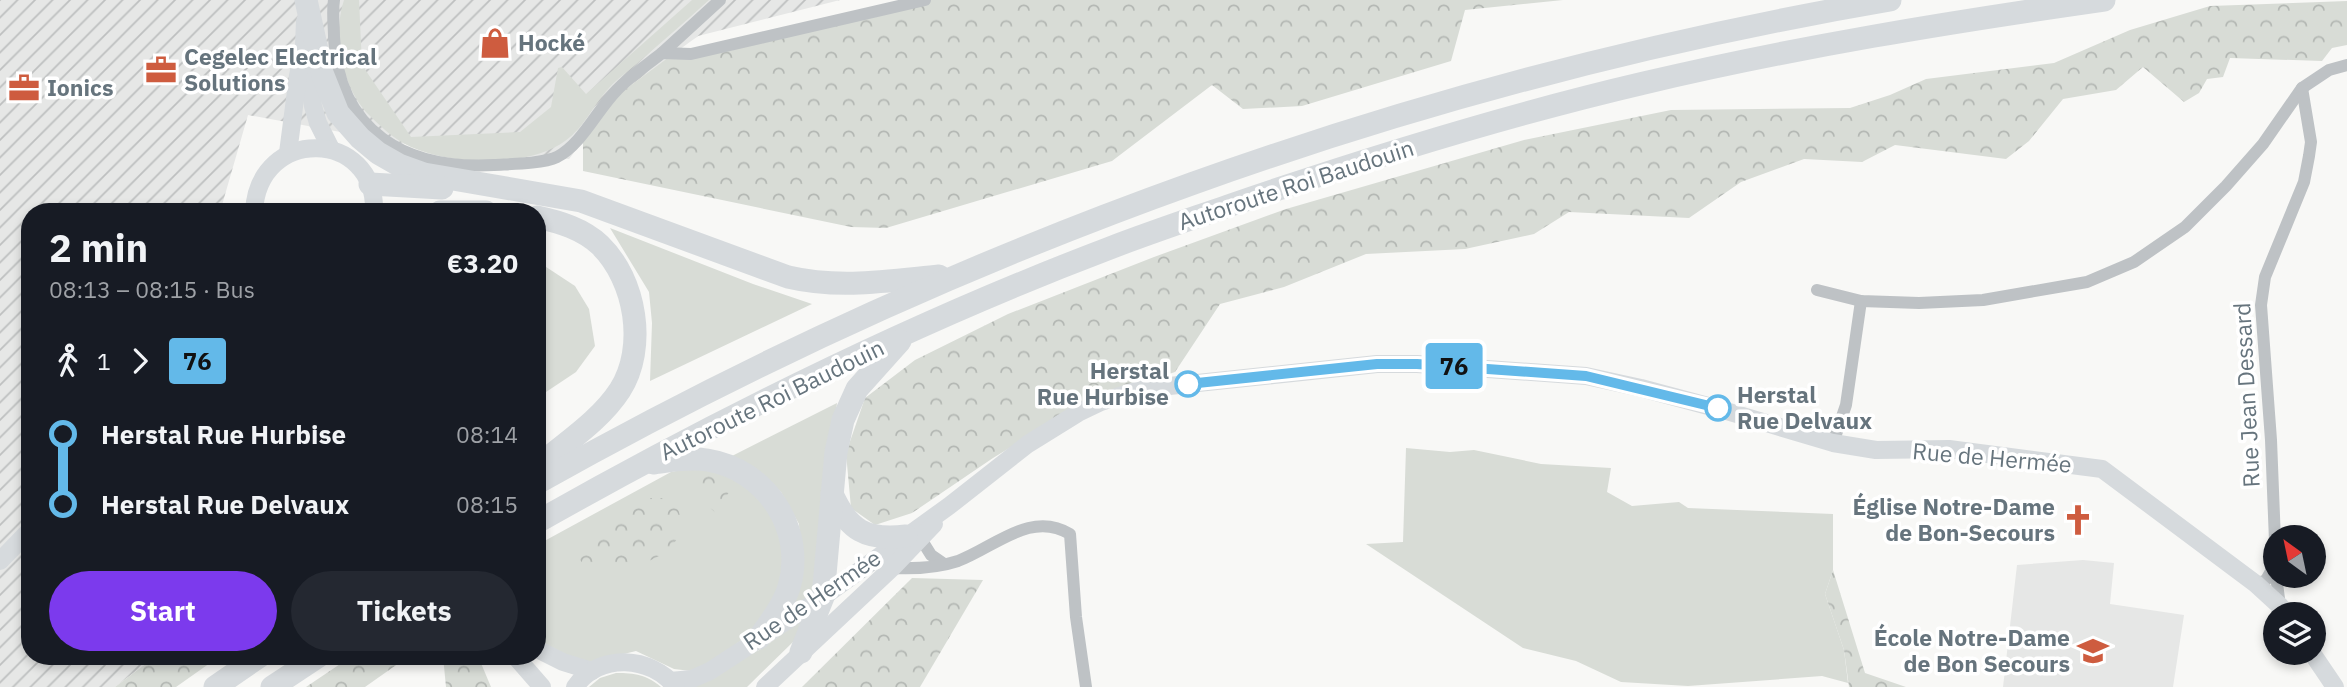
<!DOCTYPE html>
<meta charset="utf-8">
<style>
:root{--surface:#171b24;--page:#242831;--text:#f1f3f6;--muted:#9ea1a6;--accent:#7c3aed}
body{margin:0;font-family:"IBM Plex Sans",sans-serif;background:var(--page);color:var(--text);height:100vh;display:flex;flex-direction:column;font-size:26px;white-space:nowrap}
*{box-sizing:border-box;margin:0}
p{font-size:23px;color:var(--muted)}
.icon{flex:none;width:38px;height:38px;fill:none;stroke:currentColor;stroke-width:2;stroke-linecap:round;stroke-linejoin:round}
.map{position:relative;flex:1;overflow:hidden}
.sheet{position:absolute;left:21px;top:203px;width:525px;height:462px;display:flex;flex-direction:column;background:var(--surface);border-radius:28px;box-shadow:0 4px 10px #0003}
.sheet>*{flex:none}
.badge{padding:0 14px;border-radius:5px;font-size:24px;line-height:46px}
.needle{width:46px;rotate:327deg}
.buttons{position:absolute;left:2263px;top:525px;display:grid;gap:14px}
.buttons a{display:grid;place-items:center;width:63px;height:63px;border-radius:50%;background:var(--surface);box-shadow:0 4px 10px #0003;font-size:35px}
.map>.badge{position:absolute;translate:-50% -50%;box-shadow:0 0 0 4px #fff}
.legs{display:flex;align-items:center;gap:10px;height:77px;padding:0 28px;font-size:23px}
.legs p{margin-inline-start:auto}
.head{display:flex;align-items:center;justify-content:space-between;height:119px;padding:0 28px}
h1{font-size:38px;font-weight:700;line-height:52px}
.cta{display:flex;gap:14px;margin-top:auto;padding:14px 28px}
.cta a{flex:1;height:80px;border-radius:42px;background:var(--accent);color:#fff;font-size:28px;font-weight:700;line-height:80px;text-align:center}
.cta a+a{background:var(--page);color:var(--text)}
ul{padding:0 28px;list-style:none}
li{display:flex;align-items:center;gap:24px;height:70px;font-size:26px}
li i{display:grid;place-items:center;width:10px;height:100%;margin:0 9px;background:currentColor}
li i::after{content:'';width:18px;height:18px;margin:-9px;border:5px solid;border-radius:50%;background:var(--surface)}
li p{margin-inline-start:auto}
li:first-child i{background:linear-gradient(#0000 50%,currentColor 0)}
li:last-child i{background:linear-gradient(currentColor 50%,#0000 0)}
.map>svg:first-child{display:block}
.built{fill:#e6e7e6}
.industrial{fill:url(#industrial-furrows)}
.green{fill:#d8dcd6}
.forest{fill:url(#forest-crowns)}
.lines{fill:none;stroke-linecap:round;stroke-linejoin:round}
.street{stroke:#bec2c5;stroke-width:12}
.secondary{stroke:#d6dadd;stroke-width:18}
.highway{stroke:#d6dadd;stroke-width:23}
.line-1-casing{stroke:#fff;stroke-width:16}
.line-1{stroke:#63b9e9;stroke-width:10}
.stop-1-dot{fill:#fff;stroke:#63b9e9;stroke-width:3.5}
.labels{text-anchor:middle;stroke-width:7;stroke-linejoin:round;paint-order:stroke}
.poi-label{font-size:23px;font-weight:bold;fill:#66747d;stroke:#fff;text-anchor:start}
.street-label{font-size:23px;fill:#66747d;stroke:#fff}
.stop-label{font-size:23px;font-weight:bold;fill:#66747d;stroke:#fff;text-anchor:end}
</style>
<div class="map">
<svg width="2347" height="687" viewBox="0 0 2347 687">
<defs>
<pattern id="industrial-furrows" width="10" height="10" patternUnits="userSpaceOnUse" patternTransform="scale(1.75)"><rect width="10" height="10" fill="#e6e7e6"/><path d="M-1 1l2-2M0 10L10 0M9 11l2-2" fill="none" stroke="#bec0c0"/></pattern>
<pattern id="forest-crowns" width="20" height="18" patternUnits="userSpaceOnUse" patternTransform="scale(1.75)"><rect width="20" height="18" fill="#d8dcd6"/><path d="M2 6a3 3 0 1 1 6 0M12 15a3 3 0 1 1 6 0" fill="none" stroke="#b3b7b3"/></pattern>
</defs>
<rect width="100%" height="100%" fill="#f8f8f6"/>
<path class="built" d="M 2083,560 L 2114,563 L 2110,604 L 2184,615 L 2173,687 L 2003,687 L 2017,565 Z"/>
<path class="industrial" d="M 0,0 L 840,0 L 698,36 L 619,94 L 569,159 L 416,146 L 248,115 L 220,212 L 30,212 L 30,656 L 156,656 L 115,687 L 0,687 Z"/>
<g class="green">
<path d="M 344,0 L 359,0 L 362,65 L 411,137 L 520,132 L 551,107 L 558,68 L 562,67 L 586,94 L 692,0 L 709,0 C 687,20 664,40 641,60 C 631,69 618,78 609,88 C 593,105 585,127 565,141 C 529,168 451,165 411,147 C 395,140 381,127 369,115 C 342,88 332,36 344,0 Z"/>
<path d="M 610,228 L 753,284 L 812,304 L 650,381 L 652,323 L 649,292 Z"/>
<path d="M 537,261 L 575,286 L 589,309 L 595,346 L 576,372 L 537,398 Z"/>
<path d="M 837,403 L 817,569 L 817,591 L 790,611 L 801,571 L 799,524 L 781,492 L 754,470 L 730,457 Z"/>
<path d="M 1406,448 L 1450,452 L 1474,450 L 1541,464 L 1611,468 L 1607,492 L 1632,506 L 1679,502 L 1688,508 L 1833,514 L 1833,570 L 1825,594 L 1844,650 L 1848,683 L 1822,676 L 1688,686 L 1621,682 L 1576,661 L 1523,648 L 1366,544 L 1403,542 Z"/>
<path d="M 701,466 L 751,486 L 782,534 L 784,581 L 754,630 L 712,663 L 691,671 L 674,669 L 636,651 L 591,662 L 573,660 L 537,639 L 537,545 L 671,472 Z"/>
<path d="M 805,617 L 794,641 L 747,687 L 688,687 L 763,648 Z"/>
<path d="M 616,673 C 635,673 647,675 661,687 L 589,687 L 600,678 Z"/>
</g>
<g class="forest">
<path d="M 925,0 L 1563,0 L 1465,10 L 1451,61 L 1302,106 L 1243,109 L 1212,85 L 1112,161 L 886,228 L 851,227 L 583,171 L 583,141 L 619,94 L 673,54 Z"/>
<path d="M 2347,1 L 2347,45 L 2332,48 L 2322,61 L 2230,58 L 2223,77 L 2207,79 L 2199,93 L 2184,102 L 2143,67 L 2116,90 L 2063,99 L 2029,141 L 2006,159 L 1895,145 L 1862,162 L 1804,159 L 1741,182 L 1689,218 L 1569,212 L 1534,234 L 1465,249 L 1366,254 L 1284,287 L 1220,304 L 1175,372 L 1087,401 L 993,458 L 912,513 L 875,525 L 851,508 L 846,453 L 865,398 L 915,360 L 1008,314 L 1154,257 L 1286,209 L 1524,140 L 1671,110 L 1850,108 L 1890,95 L 1926,79 L 2054,63 L 2130,30 L 2210,6 Z"/>
<path d="M 700,472 L 727,473 L 732,488 L 725,498 L 731,509 L 719,516 L 705,503 L 697,482 Z"/>
<path d="M 638,498 L 674,498 L 685,529 L 667,552 L 649,561 L 597,568 L 582,563 L 577,554 C 590,528 615,515 638,498 Z"/>
<path d="M 1833,570 L 1865,673 L 1906,687 L 1849,687 L 1844,650 L 1825,594 Z"/>
<path d="M 912,578 L 983,580 L 920,687 L 802,687 Z"/>
<path d="M 156,656 L 220,656 L 176,687 L 115,687 Z"/>
<path d="M 352,656 L 409,656 L 365,687 L 306,687 Z"/>
<path d="M 443,656 L 478,656 L 491,687 L 446,687 Z"/>
</g>
<g class="lines">
<g class="street">
<path d="M 334,0 C 332,12 334,25 334,37 C 338,132 406,170 494,165 C 511,164 542,164 557,157 C 582,144 597,110 617,90 C 630,76 647,65 662,53 L 691,54 L 925,0"/>
<path d="M 662,53 L 720,0"/>
<path d="M 1817,290 L 1861,301 L 1919,303 L 1983,300 L 2087,282 L 2134,262 L 2185,227 L 2226,186 L 2263,144 L 2302,88 L 2329,70 L 2347,65"/>
<path d="M 1833,443 L 1846,405 L 1861,301"/>
<path d="M 921,539 L 931,555 L 944,564"/>
<path d="M 2275,541 L 2271,440 L 2261,305 L 2265,277 L 2304,182 L 2309,156 L 2311,142 L 2302,88"/>
<path d="M 892,568 C 914,569 937,568 958,561 C 995,547 1031,510 1070,534 L 1076,617 L 1086,687"/>
<path d="M 2276,576 L 2280,606"/>
<path d="M 2256,584 L 2266,580 L 2274,566"/>
</g>
<g class="secondary">
<path d="M 306,55 L 313,106 L 318,123 L 331,149"/>
<path d="M 288,153 L 298,76 L 304,45 L 305,21"/>
<path d="M 254,212 C 258,125 377,129 374,212"/>
<path d="M 0,561 L 30,530"/>
<path d="M 537,649 L 563,662 L 592,671"/>
<path d="M 2312,653 L 2335,687"/>
<path d="M 515,656 L 542,687"/>
<path d="M 670,681 L 692,679 L 710,671 L 823,597 L 949,506 L 1028,444 L 1078,413 L 1101,402 L 1141,389 L 1377,364 L 1417,364 L 1586,376 L 1641,388 L 1723,410 L 1833,443 L 1876,450 L 1949,449 L 2102,469 L 2256,584 L 2280,606 L 2286,614"/>
<path d="M 575,687 C 599,652 651,656 676,687"/>
<path d="M 765,687 L 892,568 L 934,524"/>
</g>
<g class="highway">
<path d="M 306,0 L 322,73 L 338,113 L 360,138 L 378,153 L 399,165 L 424,174 L 581,201 L 788,277 C 839,289 888,281 939,276"/>
<path d="M 370,184 L 442,188"/>
<path d="M 440,212 L 486,212"/>
<path d="M 537,217 C 560,222 583,229 600,245 C 636,280 647,348 620,390 C 600,421 565,443 537,467"/>
<path d="M 653,463 C 670,461 689,457 707,460 C 766,469 806,530 789,587 C 783,606 770,622 759,638"/>
<path d="M 537,483 C 956,247 1416,81 1890,0"/>
<path d="M 832,494 C 848,530 866,541 906,536"/>
<path d="M 537,522 C 721,418 912,323 1110,248 C 1149,233 1188,220 1228,206 C 1365,159 1503,116 1644,83 C 1796,47 1950,22 2104,0"/>
<path d="M 801,652 L 823,597 L 836,452 L 843,420 L 857,389 L 900,341"/>
<path d="M 215,687 L 260,656"/>
<path d="M 272,687 L 319,656"/>
</g>
</g>
<g class="lines">
<defs>
<path id="line-1" d="M 1188,384 L 1377,364 L 1417,364 L 1586,376 L 1718,408"/>
</defs>
<use href="#line-1" class="line-1-casing"/>
<use href="#line-1" class="line-1"/>
</g>
<defs>
<symbol id="shop-bare" viewBox="-9 -9 18 18"><path d="M-5-2.5h2.3a2.7 3.5 0 0 1 5.4 0H5L5.5 6h-11ZM-1.5-2.5h3a1.5 2.3 0 0 0-3 0Z" fill="#ce5c3f" stroke="#fff" stroke-width="2.5" paint-order="stroke"/></symbol>
<symbol id="office-bare" viewBox="-9 -9 18 18"><path d="M-6-3h4V-5.5h4V-3h4V5H-6ZM-1-4.5V-3h2v-1.5ZM-6 0V1H6V0Z" fill="#ce5c3f" stroke="#fff" stroke-width="2.5" paint-order="stroke"/></symbol>
<symbol id="church-bare" viewBox="-9 -9 18 18"><path d="M-1.2-6h2.4v3.5h3.3v2.4h-3.3V6h-2.4V-.1h-3.3v-2.4h3.3Z" fill="#ce5c3f" stroke="#fff" stroke-width="2.5" paint-order="stroke"/></symbol>
<symbol id="school-bare" viewBox="-9 -9 18 18"><path d="M0-5L7-2L0 1L-7-2ZM-4 1L0 2.5L4 1V4Q0 6-4 4Z" fill="#ce5c3f" stroke="#fff" stroke-width="2.5" paint-order="stroke"/></symbol>
</defs>
<g fill-rule="evenodd">
<use href="#shop-bare" x="473" y="21" width="44" height="44"/>
<use href="#office-bare" x="139" y="48" width="44" height="44"/>
<use href="#office-bare" x="2" y="66" width="44" height="44"/>
<use href="#church-bare" x="2056" y="498" width="44" height="44"/>
<use href="#school-bare" x="2071" y="629" width="44" height="44"/>
</g>
<g class="stop-1-dot">
<circle cx="1188" cy="384" r="12"/>
<circle cx="1718" cy="408" r="12"/>
</g>
<g class="labels">
<g class="poi-label">
<text x="518" y="51">Hocké</text>
<text x="184" y="65">Cegelec Electrical<tspan x="184" dy="26">Solutions</tspan></text>
<text x="47" y="96">Ionics</text>
<text x="2055" y="515" text-anchor="end">Église Notre-Dame<tspan x="2055" dy="26">de Bon-Secours</tspan></text>
<text x="2070" y="646" text-anchor="end">École Notre-Dame<tspan x="2070" dy="26">de Bon Secours</tspan></text>
</g>
<g class="street-label">
<text transform="translate(1296 185) rotate(-18)" y="8">Autoroute Roi Baudouin</text>
<text transform="translate(2247 395) rotate(-93)" y="8">Rue Jean Dessard</text>
<text transform="translate(772 400) rotate(-26)" y="8">Autoroute Roi Baudouin</text>
<text transform="translate(1992 458) rotate(5)" y="8">Rue de Hermée</text>
<text transform="translate(812 600) rotate(-34)" y="8">Rue de Hermée</text>
</g>
<g class="stop-label">
<text x="1169" y="379">Herstal<tspan x="1169" dy="26">Rue Hurbise</tspan></text>
<text x="1737" y="403" text-anchor="start">Herstal<tspan x="1737" dy="26">Rue Delvaux</tspan></text>
</g>
</g>
</svg>
<div class="buttons">
<a><svg class="needle" viewBox="-14 -14 28 28"><path d="M0-13l5 13h-10z" fill="#e53935"/><path d="M0 13l5-13h-10z" fill="#9ea1a6"/></svg></a>
<a><svg class="icon" aria-label="layers" viewBox="0 0 24 24"><path d="M12 4l9 5-9 5-9-5zM3 14l9 5 9-5"/></svg></a>
</div>
<b class="badge" style="left:1454px;top:366px;background:#63b9e9;color:#111">76</b>
<section class="sheet">
<div class="head"><div><h1>2 min</h1><p>08:13 – 08:15 · Bus</p></div><b>€3.20</b></div>
<div class="legs"><svg class="icon" aria-label="walk" viewBox="0 0 24 24"><circle cx="13" cy="4" r="2"/><path d="M13 8l-2 6 4 7M11 14l-3 7M7 12l3-4h3l4 4"/></svg>1<svg class="icon" aria-label="forward" viewBox="0 0 24 24"><path d="M9 5l7 7-7 7"/></svg><b class="badge" style="background:#63b9e9;color:#111">76</b></div>
<ul>
<li><i style="color:#63b9e9"></i><b>Herstal Rue Hurbise</b><p>08:14</p></li>
<li><i style="color:#63b9e9"></i><b>Herstal Rue Delvaux</b><p>08:15</p></li>
</ul>
<div class="cta"><a>Start</a><a>Tickets</a></div>
</section>
</div>
